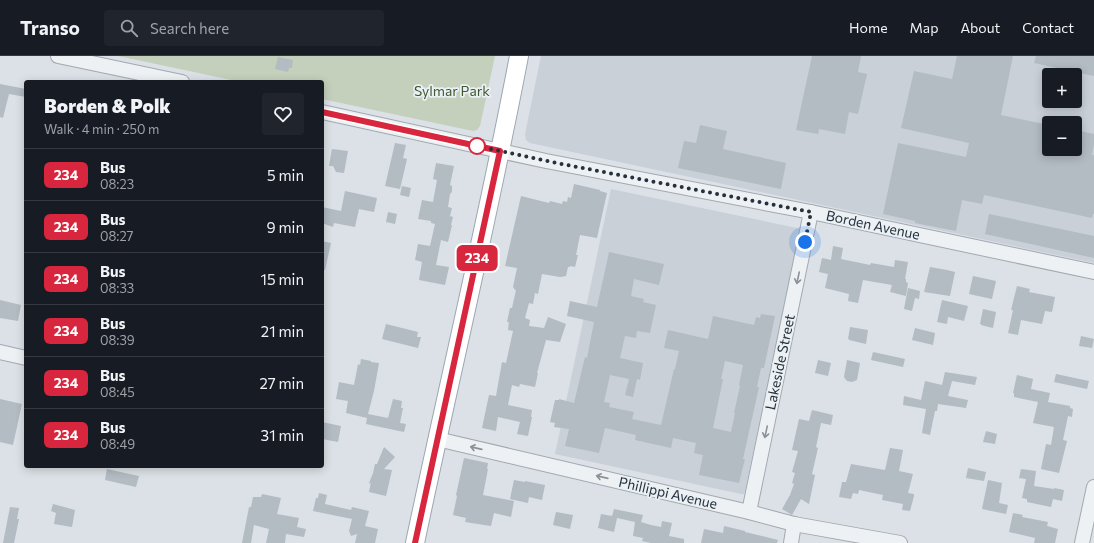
<!DOCTYPE html>
<meta charset="utf-8">
<style>
:root{--surface:#171b24;--page:#20242c;--text:#f1f3f6;--muted:#9ea1a6;--line:#363941}
body{margin:0;font-family:Commissioner,sans-serif;background:var(--page);color:var(--text);height:100vh;display:flex;flex-direction:column;font-size:15px;white-space:nowrap}
*{box-sizing:border-box;margin:0}
p{font-size:13px;color:var(--muted)}
.icon{flex:none;width:22px;height:22px;fill:none;stroke:currentColor;stroke-width:2;stroke-linecap:round;stroke-linejoin:round}
.map{position:relative;flex:1;overflow:hidden}
.panel{position:absolute;left:24px;top:24px;width:300px;height:388px;display:flex;flex-direction:column;background:var(--surface);border-radius:4px;box-shadow:0 2px 10px #0003}
.panel>*{flex:none}
.badge{padding:0 8px;border-radius:6px;font-size:14px;line-height:26px}
.controls{position:absolute;left:1042px;top:12px;display:grid;gap:8px}
.controls a{display:grid;place-items:center;width:40px;height:40px;border-radius:4px;background:var(--surface);box-shadow:0 2px 10px #0003;font-size:20px}
.you{position:absolute;width:20px;height:20px;margin:-10px;border:3px solid #fff;border-radius:50%;background:#1a73e8;box-shadow:0 0 0 6px #1a73e833}
.map>.badge{position:absolute;translate:-50% -50%;box-shadow:0 0 0 2px #fff}
.round{display:grid;place-items:center;flex:none;width:42px;height:42px;border-radius:4px;background:var(--page)}
.overview{display:flex;align-items:center;justify-content:space-between;height:68px;padding:0 20px}
h1{font-size:19px;font-weight:800;line-height:30px}
ul{padding:0;list-style:none}
li{display:flex;align-items:center;gap:12px;height:52px;padding:0 20px;border-top:1px solid var(--line)}
li div{flex:1}
li b{display:block;font-size:15px}
li em{font-style:normal}
li .badge{min-width:44px;font-weight:700;text-align:center}
header{display:flex;align-items:center;gap:24px;box-sizing:border-box;height:56px;padding:0 20px;background:var(--surface);border-bottom:1px solid var(--line)}
header strong{font-size:19px}
nav{display:flex;gap:22px;margin-inline-start:auto;font-size:14px}
.search{width:280px;height:36px;background:var(--page);display:flex;align-items:center;gap:10px;box-sizing:border-box;padding:0 14px;border-radius:4px;color:var(--muted);font-size:15px}
.map>svg:first-child{display:block}
.built{fill:#c9d0d8;fill-rule:evenodd}
.green{fill:#c4d0bc}
.building{fill:#b3bbc3;fill-rule:evenodd}
.lines{fill:none;stroke-linecap:round;stroke-linejoin:round}
.minor-casing{stroke:#a1a9b0;stroke-width:16}
.major-casing{stroke:#9ba7b2;stroke-width:20}
.minor{stroke:#eef1f4;stroke-width:14}
.major{stroke:#fff;stroke-width:18}
.oneway{stroke:#8a9198}
.line-casing{stroke:#fff;stroke-width:9}
.line{stroke:#d7263d;stroke-width:6}
.walk{stroke:#25313c;stroke-width:4;stroke-dasharray:0 7.2}
.stop-dot{fill:#fff;stroke:#d7263d;stroke-width:2}
.labels{text-anchor:middle;stroke-width:3.5;stroke-linejoin:round;paint-order:stroke}
.park-label{font-size:14px;fill:#3f5832;stroke:#ebf0f4}
.street-label{font-size:14px;fill:#25313c;stroke:#ebf0f4}
</style>
<header>
<strong>Transo</strong>
<div class="search"><svg class="icon" aria-label="search" viewBox="0 0 24 24"><circle cx="10" cy="10" r="6"/><path d="M15 15l6 6"/></svg>Search here</div>
<nav><a>Home</a><a>Map</a><a>About</a><a>Contact</a></nav>
</header>
<div class="map">
<svg width="1094" height="487" viewBox="0 0 1094 487">
<rect width="100%" height="100%" fill="#dbe1e6"/>
<g class="built">
<path d="M 541,0 L 1094,0 L 1094,207 L 530,87 L 526,84 L 525,78 ZM 1049,19 L 1075,19 L 1075,45 L 1049,45 ZM 1049,67 L 1075,67 L 1075,93 L 1049,93 Z"/>
<path d="M 611,133 L 797,172 L 800,174 L 800,177 L 745,435 L 744,438 L 741,438 L 555,398 Z"/>
</g>
<path class="green" d="M 118,0 L 495,0 L 480,70 L 477,74 L 473,75 L 322,43 L 322,26 L 241,26 Z"/>
<g class="building">
<path d="M 812,0 L 861,0 L 858,16 L 867,18 L 858,58 L 849,56 L 845,78 L 819,73 L 818,78 L 796,74 Z"/>
<path d="M 957,0 L 1013,0 L 1001,59 L 1049,69 L 1049,93 L 1075,93 L 1075,74 L 1094,78 L 1094,88 L 1092,99 L 1094,99 L 1094,158 L 1093,158 L 1092,162 L 984,139 L 982,148 L 962,144 L 956,175 L 915,167 L 915,165 L 883,158 L 898,87 L 966,101 L 969,87 L 901,72 L 914,15 L 952,23 Z"/>
<path d="M 1036,0 L 1094,0 L 1094,20 L 1034,7 Z"/>
<path d="M 278,1 L 293,4 L 292,12 L 289,12 L 288,16 L 275,13 Z"/>
<path d="M 0,28 L 26,33 L 26,41 L 9,38 L 3,62 L 0,61 Z"/>
<path d="M 700,69 L 727,75 L 723,93 L 786,107 L 781,133 L 678,112 L 684,85 L 696,87 Z"/>
<path d="M 395,87 L 406,89 L 403,102 L 407,103 L 400,133 L 385,130 Z"/>
<path d="M 332,93 L 348,95 L 344,117 L 336,116 L 333,110 L 329,110 Z"/>
<path d="M 436,107 L 454,110 L 450,129 L 452,130 L 452,136 L 450,138 L 448,151 L 452,152 L 450,160 L 453,161 L 451,169 L 452,169 L 448,186 L 441,184 L 436,209 L 449,211 L 445,229 L 419,224 L 422,206 L 415,204 L 418,188 L 430,190 L 435,168 L 431,167 L 431,165 L 418,163 L 422,144 L 433,146 L 437,124 L 433,123 Z"/>
<path d="M 574,128 L 600,134 L 600,135 L 607,137 L 597,182 L 580,179 L 576,199 L 578,199 L 575,211 L 570,210 L 570,211 L 568,211 L 566,220 L 560,221 L 542,218 L 538,238 L 535,237 L 533,248 L 529,247 L 525,262 L 530,264 L 529,270 L 544,272 L 548,261 L 566,268 L 560,286 L 546,284 L 537,317 L 538,317 L 535,331 L 520,328 L 519,331 L 512,329 L 508,349 L 532,354 L 531,361 L 532,361 L 528,380 L 517,378 L 520,366 L 498,361 L 496,375 L 482,372 L 489,339 L 496,340 L 502,306 L 506,307 L 513,275 L 508,274 L 509,266 L 507,266 L 510,252 L 512,252 L 516,234 L 514,233 L 514,232 L 513,231 L 517,212 L 505,210 L 521,140 L 549,147 L 550,145 L 562,148 L 563,145 L 567,146 L 568,141 L 571,142 Z"/>
<path d="M 402,130 L 411,132 L 409,141 L 400,139 Z"/>
<path d="M 345,135 L 377,142 L 374,156 L 359,153 L 355,171 L 334,167 L 333,171 L 322,167 L 322,151 L 341,155 Z"/>
<path d="M 388,156 L 397,158 L 395,168 L 386,166 Z"/>
<path d="M 989,158 L 1094,180 L 1094,202 L 985,178 Z"/>
<path d="M 322,185 L 331,187 L 325,214 L 322,214 Z"/>
<path d="M 833,190 L 843,192 L 841,203 L 870,209 L 871,207 L 894,211 L 895,204 L 908,206 L 905,223 L 906,223 L 906,226 L 908,227 L 906,240 L 890,236 L 892,229 L 863,224 L 858,247 L 848,245 L 849,238 L 825,232 L 828,218 L 819,216 L 822,202 L 831,204 Z"/>
<path d="M 609,196 L 664,208 L 659,229 L 634,223 L 631,240 L 644,243 L 643,246 L 656,249 L 650,277 L 637,275 L 636,282 L 625,280 L 620,302 L 643,307 L 640,324 L 637,323 L 633,341 L 625,339 L 629,323 L 610,319 L 604,346 L 610,347 L 609,351 L 634,356 L 632,363 L 661,369 L 674,313 L 675,313 L 679,295 L 664,292 L 668,274 L 708,283 L 713,260 L 754,269 L 756,261 L 760,262 L 761,258 L 775,260 L 764,312 L 761,312 L 757,331 L 759,331 L 743,403 L 745,403 L 739,427 L 699,419 L 703,399 L 694,397 L 696,387 L 673,382 L 671,392 L 635,384 L 636,379 L 605,372 L 599,397 L 565,390 L 569,373 L 554,371 L 555,367 L 550,366 L 555,344 L 559,344 L 559,343 L 574,347 L 585,301 L 587,302 L 594,266 L 567,260 L 570,245 L 597,251 ZM 725,305 L 743,309 L 739,329 L 740,330 L 734,357 L 735,357 L 731,376 L 713,372 L 723,323 L 721,323 Z"/>
<path d="M 930,211 L 947,214 L 955,216 L 950,240 L 924,236 Z"/>
<path d="M 973,220 L 996,225 L 992,243 L 969,238 Z"/>
<path d="M 1017,230 L 1030,233 L 1029,236 L 1055,241 L 1052,256 L 1045,255 L 1042,268 L 1021,264 L 1018,279 L 1008,277 L 1013,254 L 1011,254 Z"/>
<path d="M 908,232 L 920,235 L 919,243 L 915,242 L 912,255 L 904,253 Z"/>
<path d="M 0,244 L 21,249 L 18,265 L 0,262 Z"/>
<path d="M 942,244 L 968,250 L 964,265 L 948,261 L 947,268 L 937,266 Z"/>
<path d="M 983,253 L 996,256 L 993,272 L 981,269 L 981,268 L 980,268 Z"/>
<path d="M 386,268 L 418,276 L 417,281 L 421,281 L 418,292 L 382,283 Z"/>
<path d="M 850,271 L 868,274 L 866,288 L 849,284 L 849,283 L 848,283 Z"/>
<path d="M 915,272 L 935,277 L 933,289 L 912,284 Z"/>
<path d="M 1081,280 L 1094,283 L 1092,292 L 1079,290 Z"/>
<path d="M 873,296 L 905,303 L 903,311 L 871,304 Z"/>
<path d="M 361,303 L 371,305 L 371,306 L 379,307 L 374,335 L 368,358 L 388,362 L 393,343 L 402,345 L 401,352 L 403,352 L 400,367 L 406,368 L 404,376 L 366,368 L 367,362 L 346,357 L 348,345 L 336,343 L 339,326 L 354,329 L 358,308 L 360,309 Z"/>
<path d="M 818,304 L 831,307 L 828,320 L 815,317 Z"/>
<path d="M 847,304 L 860,307 L 857,324 L 852,326 L 847,325 L 844,321 Z"/>
<path d="M 945,316 L 977,321 L 975,329 L 952,325 L 948,340 L 968,344 L 966,352 L 938,348 L 937,355 L 935,355 L 930,379 L 922,377 L 926,353 L 903,349 L 904,340 L 921,344 L 925,325 L 942,329 Z"/>
<path d="M 1056,318 L 1089,325 L 1087,333 L 1054,326 Z"/>
<path d="M 1017,319 L 1033,323 L 1031,333 L 1050,337 L 1048,346 L 1070,350 L 1070,352 L 1073,353 L 1072,361 L 1068,360 L 1063,384 L 1067,385 L 1059,417 L 1041,413 L 1046,388 L 1051,389 L 1054,371 L 1033,367 L 1038,346 L 1014,341 L 1014,337 L 1013,337 Z"/>
<path d="M 0,343 L 22,348 L 13,389 L 0,386 Z"/>
<path d="M 812,354 L 833,359 L 831,369 L 821,367 L 816,391 L 818,392 L 812,418 L 815,419 L 809,448 L 801,443 L 792,459 L 782,453 L 790,439 L 794,428 L 792,427 L 795,417 L 792,416 L 798,395 L 792,394 L 799,363 L 809,365 Z"/>
<path d="M 322,366 L 341,370 L 338,386 L 322,383 Z"/>
<path d="M 986,375 L 997,378 L 995,388 L 983,386 Z"/>
<path d="M 384,391 L 395,401 L 384,413 L 392,414 L 386,440 L 369,436 L 371,426 L 370,428 L 369,427 L 373,417 L 375,408 L 377,408 Z"/>
<path d="M 890,392 L 903,394 L 899,415 L 913,418 L 908,437 L 914,438 L 914,440 L 910,455 L 902,454 L 903,448 L 882,444 L 883,439 L 859,434 L 858,438 L 853,437 L 851,443 L 839,441 L 842,426 L 846,426 L 851,408 L 885,414 Z"/>
<path d="M 464,402 L 488,407 L 487,413 L 488,413 L 483,439 L 514,445 L 511,461 L 494,457 L 491,470 L 465,466 L 466,462 L 453,459 L 457,440 L 456,439 Z"/>
<path d="M 968,412 L 986,416 L 984,425 L 966,422 Z"/>
<path d="M 107,413 L 139,420 L 136,431 L 105,424 Z"/>
<path d="M 1021,413 L 1036,415 L 1034,430 L 1054,433 L 1054,432 L 1064,434 L 1062,445 L 1053,443 L 1051,451 L 1027,446 L 1027,443 L 1022,442 L 1026,423 L 1019,422 Z"/>
<path d="M 514,424 L 525,426 L 525,425 L 545,429 L 542,444 L 529,441 L 528,447 L 510,443 Z"/>
<path d="M 988,424 L 1002,427 L 999,447 L 1008,449 L 1006,458 L 982,453 Z"/>
<path d="M 319,437 L 327,439 L 325,448 L 351,454 L 352,451 L 369,455 L 365,470 L 378,473 L 375,487 L 355,487 L 357,478 L 351,480 L 349,475 L 352,463 L 313,455 L 316,442 L 318,442 Z"/>
<path d="M 262,438 L 281,442 L 277,458 L 299,462 L 297,471 L 306,473 L 304,481 L 286,478 L 285,487 L 266,487 L 269,473 L 254,469 L 251,487 L 242,487 L 249,451 L 251,451 L 253,441 L 261,441 Z"/>
<path d="M 53,448 L 75,454 L 72,471 L 54,468 L 56,457 L 51,455 Z"/>
<path d="M 10,451 L 19,452 L 17,463 L 19,463 L 14,487 L 3,487 Z"/>
<path d="M 614,453 L 643,459 L 641,466 L 651,469 L 661,471 L 662,465 L 672,467 L 669,480 L 684,483 L 684,487 L 651,487 L 642,485 L 643,482 L 633,480 L 635,466 L 617,462 L 614,476 L 598,472 L 601,458 L 612,460 Z"/>
<path d="M 556,456 L 573,459 L 570,473 L 553,469 Z"/>
<path d="M 1013,457 L 1023,459 L 1022,461 L 1048,466 L 1047,470 L 1058,473 L 1055,487 L 1034,487 L 1035,482 L 1009,476 Z"/>
<path d="M 724,470 L 745,475 L 745,476 L 778,484 L 777,487 L 701,487 L 704,473 L 723,477 Z"/>
</g>
<g class="lines">
<defs>
<g id="minor">
<path d="M 58,0 L 182,26"/>
<path d="M 322,56 L 546,105 L 811,156 L 1094,216"/>
<path d="M 0,296 L 26,302"/>
<path d="M 437,383 L 749,456 L 794,468 L 900,487"/>
<path d="M 749,456 L 811,156"/>
<path d="M 791,487 L 794,468"/>
<path d="M 1082,487 L 1094,431"/>
</g>
<path id="major" d="M 415,487 C 449,325 488,163 519,0"/>
</defs>
<use href="#minor" class="minor-casing"/>
<use href="#major" class="major-casing"/>
<use href="#minor" class="minor"/>
<use href="#major" class="major"/>
</g>
<defs><path id="oneway-shaft" d="M-6 0H5M1.5-3L5.5 0L1.5 3" fill="none" stroke-width="1.6" stroke-linecap="round" stroke-linejoin="round"/></defs>
<g class="oneway">
<use href="#oneway-shaft" transform="translate(798 222) rotate(102)"/>
<use href="#oneway-shaft" transform="translate(766 376) rotate(102)"/>
<use href="#oneway-shaft" transform="translate(476 392) rotate(-167)"/>
<use href="#oneway-shaft" transform="translate(602 421) rotate(-167)"/>
</g>
<g class="lines">
<defs>
<path id="line" d="M 322,56 L 500,95 L 415,487"/>
</defs>
<use href="#line" class="line-casing"/>
<use href="#line" class="line"/>
<path class="walk" d="M 477,90 L 562,108 L 811,156 L 805,186"/>
</g>
<circle class="stop-dot" cx="477" cy="90" r="8"/>
<g class="labels">
<g class="park-label">
<text x="452" y="40">Sylmar Park</text>
</g>
<g class="street-label">
<text transform="translate(873 169) rotate(12)" y="5">Borden Avenue</text>
<text transform="translate(780 306) rotate(-78)" y="5">Lakeside Street</text>
<text transform="translate(668 437) rotate(13)" y="5">Phillippi Avenue</text>
</g>
</g>
</svg>
<div class="controls">
<a>+</a>
<a>−</a>
</div>
<div class="you" style="left:805px;top:186px"></div>
<b class="badge" style="left:477px;top:202px;background:#d7263d;color:#fff">234</b>
<section class="panel">
<div class="overview"><div><h1>Borden &amp; Polk</h1><p>Walk · 4 min · 250 m</p></div><a class="round"><svg class="icon" aria-label="heart" viewBox="0 0 24 24"><path d="M12 20l-8-8c-3-5 5-10 8-4 3-6 11-1 8 4z"/></svg></a></div>
<ul>
<li><span class="badge" style="background:#d7263d;color:#fff">234</span><div><b>Bus</b><p>08:23</p></div><em>5 min</em></li>
<li><span class="badge" style="background:#d7263d;color:#fff">234</span><div><b>Bus</b><p>08:27</p></div><em>9 min</em></li>
<li><span class="badge" style="background:#d7263d;color:#fff">234</span><div><b>Bus</b><p>08:33</p></div><em>15 min</em></li>
<li><span class="badge" style="background:#d7263d;color:#fff">234</span><div><b>Bus</b><p>08:39</p></div><em>21 min</em></li>
<li><span class="badge" style="background:#d7263d;color:#fff">234</span><div><b>Bus</b><p>08:45</p></div><em>27 min</em></li>
<li><span class="badge" style="background:#d7263d;color:#fff">234</span><div><b>Bus</b><p>08:49</p></div><em>31 min</em></li>
</ul>
</section>
</div>
